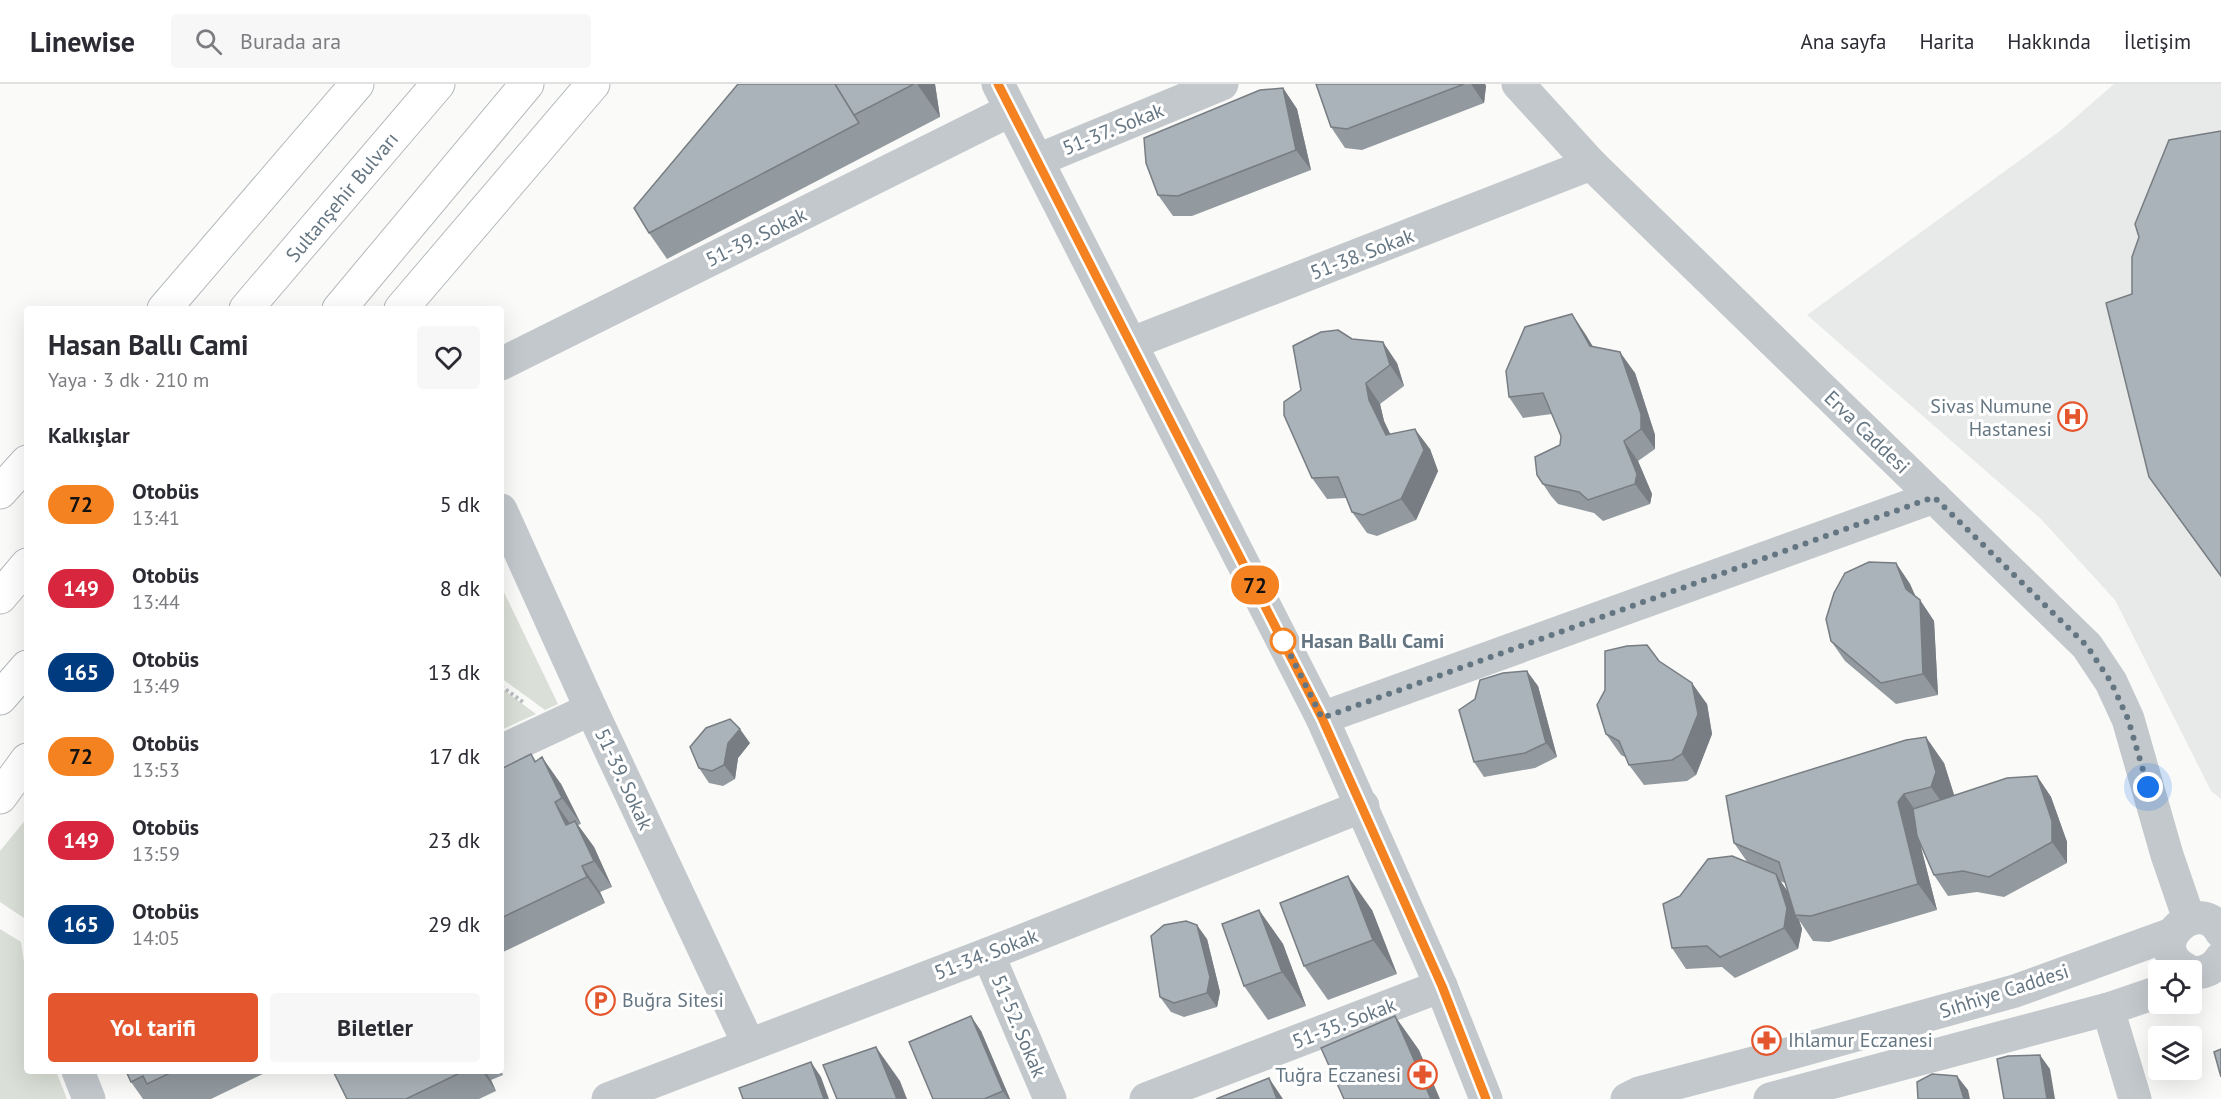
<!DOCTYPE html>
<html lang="tr">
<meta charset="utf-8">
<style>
:root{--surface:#fff;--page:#f7f7f7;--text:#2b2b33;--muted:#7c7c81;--line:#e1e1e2;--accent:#e4572e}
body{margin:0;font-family:"PT Sans",sans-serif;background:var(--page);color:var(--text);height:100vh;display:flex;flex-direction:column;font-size:22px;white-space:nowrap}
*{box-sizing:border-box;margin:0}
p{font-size:20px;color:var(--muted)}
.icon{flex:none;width:33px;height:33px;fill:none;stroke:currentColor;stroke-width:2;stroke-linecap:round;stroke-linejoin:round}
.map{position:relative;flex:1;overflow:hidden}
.sheet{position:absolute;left:24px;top:222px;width:480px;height:768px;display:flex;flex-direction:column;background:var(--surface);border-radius:6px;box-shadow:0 6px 24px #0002}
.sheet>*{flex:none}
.badge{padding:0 12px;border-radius:20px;font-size:21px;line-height:39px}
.buttons{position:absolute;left:2148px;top:876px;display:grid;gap:12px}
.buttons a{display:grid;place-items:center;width:54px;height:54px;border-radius:6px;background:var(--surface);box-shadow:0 6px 24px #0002;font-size:30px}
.you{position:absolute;width:30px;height:30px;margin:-15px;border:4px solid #fff;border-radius:50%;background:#1a73e8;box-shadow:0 0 0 9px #1a73e833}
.map>.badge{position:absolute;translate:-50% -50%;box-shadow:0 0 0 3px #fff}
h2{padding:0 24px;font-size:22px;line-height:54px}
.round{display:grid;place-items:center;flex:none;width:63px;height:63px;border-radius:6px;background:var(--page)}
.headline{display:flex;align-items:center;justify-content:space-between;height:102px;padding:0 24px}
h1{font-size:28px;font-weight:800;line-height:45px}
.button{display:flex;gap:12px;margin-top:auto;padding:12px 24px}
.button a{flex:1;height:69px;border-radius:6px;background:var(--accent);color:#fff;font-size:24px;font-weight:800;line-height:69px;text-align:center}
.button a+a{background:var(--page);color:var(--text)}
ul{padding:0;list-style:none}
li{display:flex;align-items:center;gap:18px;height:84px;padding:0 24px}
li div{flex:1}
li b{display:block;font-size:22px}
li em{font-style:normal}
li .badge{min-width:66px;font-weight:700;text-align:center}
header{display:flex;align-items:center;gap:36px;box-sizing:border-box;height:84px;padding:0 30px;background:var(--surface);border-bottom:2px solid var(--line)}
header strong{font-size:28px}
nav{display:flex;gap:33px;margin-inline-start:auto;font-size:21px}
.search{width:420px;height:54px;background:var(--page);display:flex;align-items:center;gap:15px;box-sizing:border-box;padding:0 21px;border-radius:6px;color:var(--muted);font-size:22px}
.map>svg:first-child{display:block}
.built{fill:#e8e9e9}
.green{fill:#dadfd7}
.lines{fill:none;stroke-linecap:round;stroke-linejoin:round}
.major-casing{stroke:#b5babe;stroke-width:35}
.highway-casing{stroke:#b4b9bd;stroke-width:35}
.path{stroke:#bbbfc2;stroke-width:4;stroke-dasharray:3 3;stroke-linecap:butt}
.minor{stroke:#c3c8cc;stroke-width:33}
.major{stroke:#fff;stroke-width:33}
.highway{stroke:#fff;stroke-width:33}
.wall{fill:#929a9f;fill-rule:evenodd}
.shaded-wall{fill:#777d82}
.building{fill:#aab3b9;stroke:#777d82;stroke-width:1.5}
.line-casing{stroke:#fff;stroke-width:14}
.line{stroke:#f58220;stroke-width:9}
.walk{stroke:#657683;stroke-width:6;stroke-dasharray:0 10.8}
.stop-dot{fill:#fff;stroke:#f58220;stroke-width:3}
.labels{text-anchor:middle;stroke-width:6;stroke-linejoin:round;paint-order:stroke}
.street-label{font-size:20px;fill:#657683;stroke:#fff}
.poi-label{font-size:20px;fill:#657683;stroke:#fff;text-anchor:end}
.stop-label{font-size:20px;font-weight:bold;fill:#657683;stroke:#fff;text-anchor:start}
</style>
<header>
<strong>Linewise</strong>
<div class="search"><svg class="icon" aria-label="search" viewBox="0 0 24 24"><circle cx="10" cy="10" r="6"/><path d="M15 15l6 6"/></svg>Burada ara</div>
<nav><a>Ana sayfa</a><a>Harita</a><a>Hakkında</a><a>İletişim</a></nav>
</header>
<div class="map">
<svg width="2221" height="1015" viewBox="0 0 2221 1015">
<rect width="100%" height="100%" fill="#fafaf8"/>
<path class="built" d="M 2114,0 L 2221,0 L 2221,715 L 2211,707 L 2115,516 L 2041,435 L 1807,231 L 2060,47 Z"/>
<g class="green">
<path d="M 501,502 L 558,620 L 545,626 L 501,594 Z"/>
<path d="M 501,604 L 536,630 L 501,646 Z"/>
<path d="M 27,734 L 27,836 L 0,818 L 0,767 Z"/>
<path d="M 0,845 L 21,858 L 27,899 L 27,987 L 56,987 L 67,1015 L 0,1015 Z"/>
</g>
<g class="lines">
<defs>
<g id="major">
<path d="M 164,225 L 357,0"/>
<path d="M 401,225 L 593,0"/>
<path d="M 0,408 L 27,378"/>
<path d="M 0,713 L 27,676"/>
</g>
<g id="highway">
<path d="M 246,225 L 438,0"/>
<path d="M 339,225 L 527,0"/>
<path d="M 0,513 L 27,481"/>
<path d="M 0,614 L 27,583"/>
</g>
</defs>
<use href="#major" class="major-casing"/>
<use href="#highway" class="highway-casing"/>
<path class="path" d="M 501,602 L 523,618"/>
<g class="minor">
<path d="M 998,0 L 1322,634 L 1441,902 L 1486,1015"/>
<path d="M 1518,0 L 1591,80 L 2087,562 L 2111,598 L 2128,635 L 2167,771 L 2189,835"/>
<path d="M 1038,76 L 1222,0"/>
<path d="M 1132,259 L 1591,80"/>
<path d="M 501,280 L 1011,26"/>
<path d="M 501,426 L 591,625 L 749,961"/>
<path d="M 1322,634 L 1934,413"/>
<path d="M 501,667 L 591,625"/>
<path d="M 988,870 L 1050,1015"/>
<path d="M 2187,886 C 2140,860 2201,809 2221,848"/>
<path d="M 2192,888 C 2204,890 2214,885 2221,874"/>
<path d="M 2108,925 L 2135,1015"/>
<path d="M 78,987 L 89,1015"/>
<path d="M 608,1015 L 988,870 L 1363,722"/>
<path d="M 1146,1015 L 1441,902"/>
<path d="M 1627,1015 L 1639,1009 L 1784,971 L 2015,907 L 2172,850"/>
<path d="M 1770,1015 L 2108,925 L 2158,908"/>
</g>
<use href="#major" class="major"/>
<use href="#highway" class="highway"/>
</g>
<g class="wall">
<path d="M 738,0 L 935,0 L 940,33 L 667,175 L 649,149 Z"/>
<path d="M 1316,0 L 1485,0 L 1486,2 L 1484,19 L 1362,66 L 1345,64 L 1331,43 Z"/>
<path d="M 1283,4 L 1297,25 L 1311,86 L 1192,132 L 1173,132 L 1158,111 Z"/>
<path d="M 2221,47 L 2221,493 L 2149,393 L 2132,210 Z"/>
<path d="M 1572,230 L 1593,263 L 1635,289 L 1655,351 L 1655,365 L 1638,377 L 1652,410 L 1650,420 L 1603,437 L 1594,429 L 1558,420 L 1551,412 L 1537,391 L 1560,361 L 1561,352 L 1552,330 L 1523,334 L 1509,313 Z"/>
<path d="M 1397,279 L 1404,302 L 1380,320 L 1384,337 L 1390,350 L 1430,365 L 1438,387 L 1416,436 L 1377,452 L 1367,449 L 1352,428 L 1346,414 L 1327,415 L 1312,394 L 1301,306 Z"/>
<path d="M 1896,479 L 1910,500 L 1916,513 L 1920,516 L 1934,537 L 1938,611 L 1896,620 L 1845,577 L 1831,557 Z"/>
<path d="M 1659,577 L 1707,620 L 1712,650 L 1696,691 L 1687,697 L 1644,701 L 1629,681 L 1627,674 L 1621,671 L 1606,650 Z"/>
<path d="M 1538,602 L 1557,673 L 1535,684 L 1484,693 L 1474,678 Z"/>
<path d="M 750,659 L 738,674 L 735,695 L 723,702 L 709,699 L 699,684 Z"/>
<path d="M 531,670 L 536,677 L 561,700 L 581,740 L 578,741 L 594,763 L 612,803 L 600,808 L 605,819 L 501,869 L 501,685 Z"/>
<path d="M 1944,679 L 1954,711 L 2037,692 L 2051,713 L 2067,758 L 2067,779 L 2004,813 L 1977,808 L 1948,812 L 1934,791 L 1920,759 L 1937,826 L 1829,858 L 1813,857 L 1799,836 L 1802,845 L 1798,865 L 1735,894 L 1722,883 L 1686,885 L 1672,864 L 1748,779 L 1734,759 ZM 1780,797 L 1785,799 L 1788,808 Z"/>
<path d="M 1259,826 L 1283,860 L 1306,922 L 1268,936 L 1244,902 Z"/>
<path d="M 1372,826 L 1397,890 L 1328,916 L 1304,882 Z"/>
<path d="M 1207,855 L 1220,908 L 1217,923 L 1184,933 L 1171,928 L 1160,913 Z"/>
<path d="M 981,947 L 1010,1015 L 933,1015 Z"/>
<path d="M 501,986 L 503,991 L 491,996 L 496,1007 L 479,1015 L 347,1015 L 333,987 Z"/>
<path d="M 126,987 L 269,987 L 211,1015 L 143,1015 L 131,998 Z"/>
</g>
<g class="shaded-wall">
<path d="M 917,0 L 935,0 L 940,33 Z"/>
<path d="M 1471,0 L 1485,0 L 1486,2 L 1484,19 Z"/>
<path d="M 1283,4 L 1297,25 L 1311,86 L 1296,66 Z"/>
<path d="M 1572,230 L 1586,251 L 1605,283 L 1590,262 Z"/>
<path d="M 1383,258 L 1397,279 L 1404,302 L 1390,281 Z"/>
<path d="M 1620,268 L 1635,289 L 1655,351 L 1655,365 L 1641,345 Z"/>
<path d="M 1366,299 L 1380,320 L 1384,337 L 1401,372 L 1386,351 L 1369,316 Z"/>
<path d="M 1415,345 L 1430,365 L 1438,387 L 1416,436 L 1401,415 Z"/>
<path d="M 1624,357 L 1638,377 L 1652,410 L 1650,420 L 1635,400 Z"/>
<path d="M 1896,479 L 1910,500 L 1920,524 L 1920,516 L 1934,537 L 1938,611 L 1923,590 L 1906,505 Z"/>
<path d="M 1527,587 L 1538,602 L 1557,673 L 1546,659 Z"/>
<path d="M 1692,599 L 1707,620 L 1712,650 L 1696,691 L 1682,670 Z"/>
<path d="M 740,645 L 750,659 L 738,674 L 735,695 L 724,681 L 728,659 Z"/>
<path d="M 1926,653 L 1944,679 L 1955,714 L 1949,729 L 1931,703 Z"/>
<path d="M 542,673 L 561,700 L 581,740 L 562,714 Z"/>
<path d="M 2037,692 L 2051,713 L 2067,758 L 2067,779 L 2052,758 Z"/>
<path d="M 1904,710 L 1922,736 L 1916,744 L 1937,826 L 1918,800 L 1898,718 Z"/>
<path d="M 555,718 L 573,744 L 566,741 Z"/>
<path d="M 575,737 L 594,763 L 612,803 L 594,777 Z"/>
<path d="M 582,782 L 600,808 L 605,819 L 587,793 Z"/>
<path d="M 1776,790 L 1790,811 L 1795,831 L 1799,836 L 1802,845 L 1798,865 L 1784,844 Z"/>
<path d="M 1348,792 L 1372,826 L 1397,890 L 1373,856 Z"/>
<path d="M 1259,826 L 1283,860 L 1306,922 L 1282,888 Z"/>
<path d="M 1197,841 L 1207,855 L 1220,908 L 1217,923 L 1207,909 Z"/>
<path d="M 971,932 L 981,947 L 1010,1015 L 1008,1015 L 1003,1007 Z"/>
<path d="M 1395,932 L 1419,966 L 1440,1015 L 1431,1015 Z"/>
<path d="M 876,963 L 900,997 L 907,1015 L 897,1015 Z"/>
<path d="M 2040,971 L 2050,985 L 2055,1015 L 2047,1015 Z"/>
<path d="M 811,978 L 821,993 L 829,1015 L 824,1015 Z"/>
<path d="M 482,987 L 485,987 L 491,996 L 496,1007 Z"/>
<path d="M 1957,992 L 1968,1006 L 1970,1015 L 1964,1015 Z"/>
<path d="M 1269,994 L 1283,1015 L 1277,1015 Z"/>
</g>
<g class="building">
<path d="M 738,0 L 835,0 L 859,39 L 649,149 L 634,124 Z"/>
<path d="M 835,0 L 914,0 L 854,31 Z"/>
<path d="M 1316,0 L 1464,0 L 1347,45 L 1331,43 Z"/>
<path d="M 1283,4 L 1296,66 L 1178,112 L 1158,111 L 1146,79 L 1144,54 L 1260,6 Z"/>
<path d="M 2221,47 L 2221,492 L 2149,393 L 2106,219 L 2132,210 L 2132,173 L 2139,153 L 2135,140 L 2169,56 Z"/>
<path d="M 1572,230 L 1590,262 L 1620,268 L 1641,330 L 1641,345 L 1624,357 L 1637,390 L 1635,400 L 1588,416 L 1579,408 L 1543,400 L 1537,391 L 1535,373 L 1560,361 L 1561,352 L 1543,309 L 1509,313 L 1506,287 L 1525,243 Z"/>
<path d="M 1338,246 L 1352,255 L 1383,258 L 1390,281 L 1366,299 L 1369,316 L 1386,351 L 1415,345 L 1424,366 L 1401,415 L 1363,431 L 1352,428 L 1338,393 L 1312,394 L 1284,331 L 1284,318 L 1301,306 L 1293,262 L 1321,248 Z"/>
<path d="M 1869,478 L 1896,479 L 1906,505 L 1920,516 L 1923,590 L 1881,599 L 1831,557 L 1826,535 L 1834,509 L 1845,489 Z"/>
<path d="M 1647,561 L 1659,577 L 1692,599 L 1698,630 L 1682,670 L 1672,676 L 1629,681 L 1619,657 L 1606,650 L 1597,621 L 1605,606 L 1605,567 L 1627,562 Z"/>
<path d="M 1527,587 L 1546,659 L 1525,669 L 1474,678 L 1459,626 L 1475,615 L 1480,596 L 1503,589 Z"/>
<path d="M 730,635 L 740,645 L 728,659 L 724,681 L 712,687 L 699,684 L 690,663 L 706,644 Z"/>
<path d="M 1926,653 L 1936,688 L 1931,703 L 1904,710 L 1898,718 L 1918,800 L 1811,832 L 1795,831 L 1779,778 L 1734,759 L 1726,712 L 1906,656 Z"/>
<path d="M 531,670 L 535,678 L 542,673 L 562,714 L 555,718 L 566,741 L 575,737 L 594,777 L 582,782 L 587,793 L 501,834 L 501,685 Z"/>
<path d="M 2037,692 L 2052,737 L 2052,758 L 1989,793 L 1963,787 L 1934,791 L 1917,752 L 1913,725 L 2007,694 Z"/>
<path d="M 1732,772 L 1776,790 L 1787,824 L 1784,844 L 1720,873 L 1707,862 L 1672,864 L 1663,820 L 1680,812 L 1708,775 Z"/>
<path d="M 1348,792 L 1373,856 L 1304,882 L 1280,819 Z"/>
<path d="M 1259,826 L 1282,888 L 1244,902 L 1222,840 Z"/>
<path d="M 1186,837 L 1197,841 L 1210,893 L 1207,909 L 1174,919 L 1160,913 L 1151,852 L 1164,841 Z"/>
<path d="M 971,932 L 1003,1007 L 984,1015 L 933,1015 L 909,958 Z"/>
<path d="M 1395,932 L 1431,1015 L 1344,1015 L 1321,964 Z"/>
<path d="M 876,963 L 897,1015 L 837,1015 L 823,981 Z"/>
<path d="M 2221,965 L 2221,993 L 2214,968 Z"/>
<path d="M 2040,971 L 2047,1015 L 2004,1015 L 1997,975 L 2008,972 Z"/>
<path d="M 811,978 L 824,1015 L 743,1015 L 739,1004 Z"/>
<path d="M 126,987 L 174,987 L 147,1000 L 143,992 L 131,998 Z"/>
<path d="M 333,987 L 464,987 L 406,1015 L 347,1015 Z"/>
<path d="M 1932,990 L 1957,992 L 1964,1015 L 1918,1015 L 1917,998 Z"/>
<path d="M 1269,994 L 1277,1015 L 1216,1015 Z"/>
</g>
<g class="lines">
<defs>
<path id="line" d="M 998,0 L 1322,634 L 1442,902 L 1486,1015"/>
</defs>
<use href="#line" class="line-casing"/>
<use href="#line" class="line"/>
<path class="walk" d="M 1283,557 L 1280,550 L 1322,634 L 1934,413 L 2087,562 L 2111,598 L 2128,635 L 2148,703"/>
</g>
<defs>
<symbol id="hospital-ring" viewBox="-11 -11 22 22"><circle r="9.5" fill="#fff" stroke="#e4572e" stroke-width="1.5"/><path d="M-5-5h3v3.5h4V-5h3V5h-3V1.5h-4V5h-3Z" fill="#e4572e"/></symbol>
<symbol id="parking-ring" viewBox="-11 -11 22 22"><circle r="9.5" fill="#fff" stroke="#e4572e" stroke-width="1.5"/><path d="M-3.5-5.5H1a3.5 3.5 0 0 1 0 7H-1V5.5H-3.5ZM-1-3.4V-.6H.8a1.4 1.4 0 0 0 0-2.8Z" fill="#e4572e"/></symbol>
<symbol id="pharmacy-ring" viewBox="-11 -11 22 22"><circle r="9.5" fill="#fff" stroke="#e4572e" stroke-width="1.5"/><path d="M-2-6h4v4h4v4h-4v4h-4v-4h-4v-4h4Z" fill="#e4572e"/></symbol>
</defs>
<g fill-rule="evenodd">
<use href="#hospital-ring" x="2056" y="316" width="33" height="33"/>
<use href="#parking-ring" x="584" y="900" width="33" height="33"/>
<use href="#pharmacy-ring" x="1750" y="940" width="33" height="33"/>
<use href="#pharmacy-ring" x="1406" y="974" width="33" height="33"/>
</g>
<circle class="stop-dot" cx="1283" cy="557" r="12"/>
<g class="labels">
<g class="street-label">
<text transform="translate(1113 45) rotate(-22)" y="7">51-37. Sokak</text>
<text transform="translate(342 113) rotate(-50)" y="7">Sultanşehir Bulvarı</text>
<text transform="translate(756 153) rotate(-26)" y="7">51-39. Sokak</text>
<text transform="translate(1362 170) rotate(-21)" y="7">51-38. Sokak</text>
<text transform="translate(1867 348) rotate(44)" y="7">Erva Caddesi</text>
<text transform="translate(624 695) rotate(65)" y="7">51-39. Sokak</text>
<text transform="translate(986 870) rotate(-21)" y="7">51-34. Sokak</text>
<text transform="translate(2004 907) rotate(-18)" y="7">Sıhhiye Caddesi</text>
<text transform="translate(1344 939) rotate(-21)" y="7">51-35. Sokak</text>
<text transform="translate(1019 942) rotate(67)" y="7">51-52. Sokak</text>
</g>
<g class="poi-label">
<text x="2052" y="329">Sivas Numune<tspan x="2052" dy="23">Hastanesi</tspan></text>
<text x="622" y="923" text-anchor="start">Buğra Sitesi</text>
<text x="1788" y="963" text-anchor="start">Ihlamur Eczanesi</text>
<text x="1401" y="998">Tuğra Eczanesi</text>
</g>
<g class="stop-label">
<text x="1301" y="564">Hasan Ballı Cami</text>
</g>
</g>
</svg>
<div class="buttons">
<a><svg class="icon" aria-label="locate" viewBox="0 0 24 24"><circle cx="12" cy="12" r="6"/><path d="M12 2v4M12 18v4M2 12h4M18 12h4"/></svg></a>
<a><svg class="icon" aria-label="layers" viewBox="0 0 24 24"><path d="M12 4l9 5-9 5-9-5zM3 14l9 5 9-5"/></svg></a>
</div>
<div class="you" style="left:2148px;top:703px"></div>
<b class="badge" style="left:1255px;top:501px;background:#f58220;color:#111">72</b>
<section class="sheet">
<div class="headline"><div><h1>Hasan Ballı Cami</h1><p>Yaya · 3 dk · 210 m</p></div><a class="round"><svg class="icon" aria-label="heart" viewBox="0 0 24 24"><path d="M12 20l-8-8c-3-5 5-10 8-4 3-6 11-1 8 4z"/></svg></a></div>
<h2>Kalkışlar</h2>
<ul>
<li><span class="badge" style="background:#f58220;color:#111">72</span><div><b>Otobüs</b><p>13:41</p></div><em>5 dk</em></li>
<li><span class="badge" style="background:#d7263d;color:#fff">149</span><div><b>Otobüs</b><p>13:44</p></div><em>8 dk</em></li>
<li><span class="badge" style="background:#003b80;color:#fff">165</span><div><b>Otobüs</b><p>13:49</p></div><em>13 dk</em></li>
<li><span class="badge" style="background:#f58220;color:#111">72</span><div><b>Otobüs</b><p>13:53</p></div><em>17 dk</em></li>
<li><span class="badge" style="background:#d7263d;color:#fff">149</span><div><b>Otobüs</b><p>13:59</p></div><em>23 dk</em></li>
<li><span class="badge" style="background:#003b80;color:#fff">165</span><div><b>Otobüs</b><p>14:05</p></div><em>29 dk</em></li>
</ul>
<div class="button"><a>Yol tarifi</a><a>Biletler</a></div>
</section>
</div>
